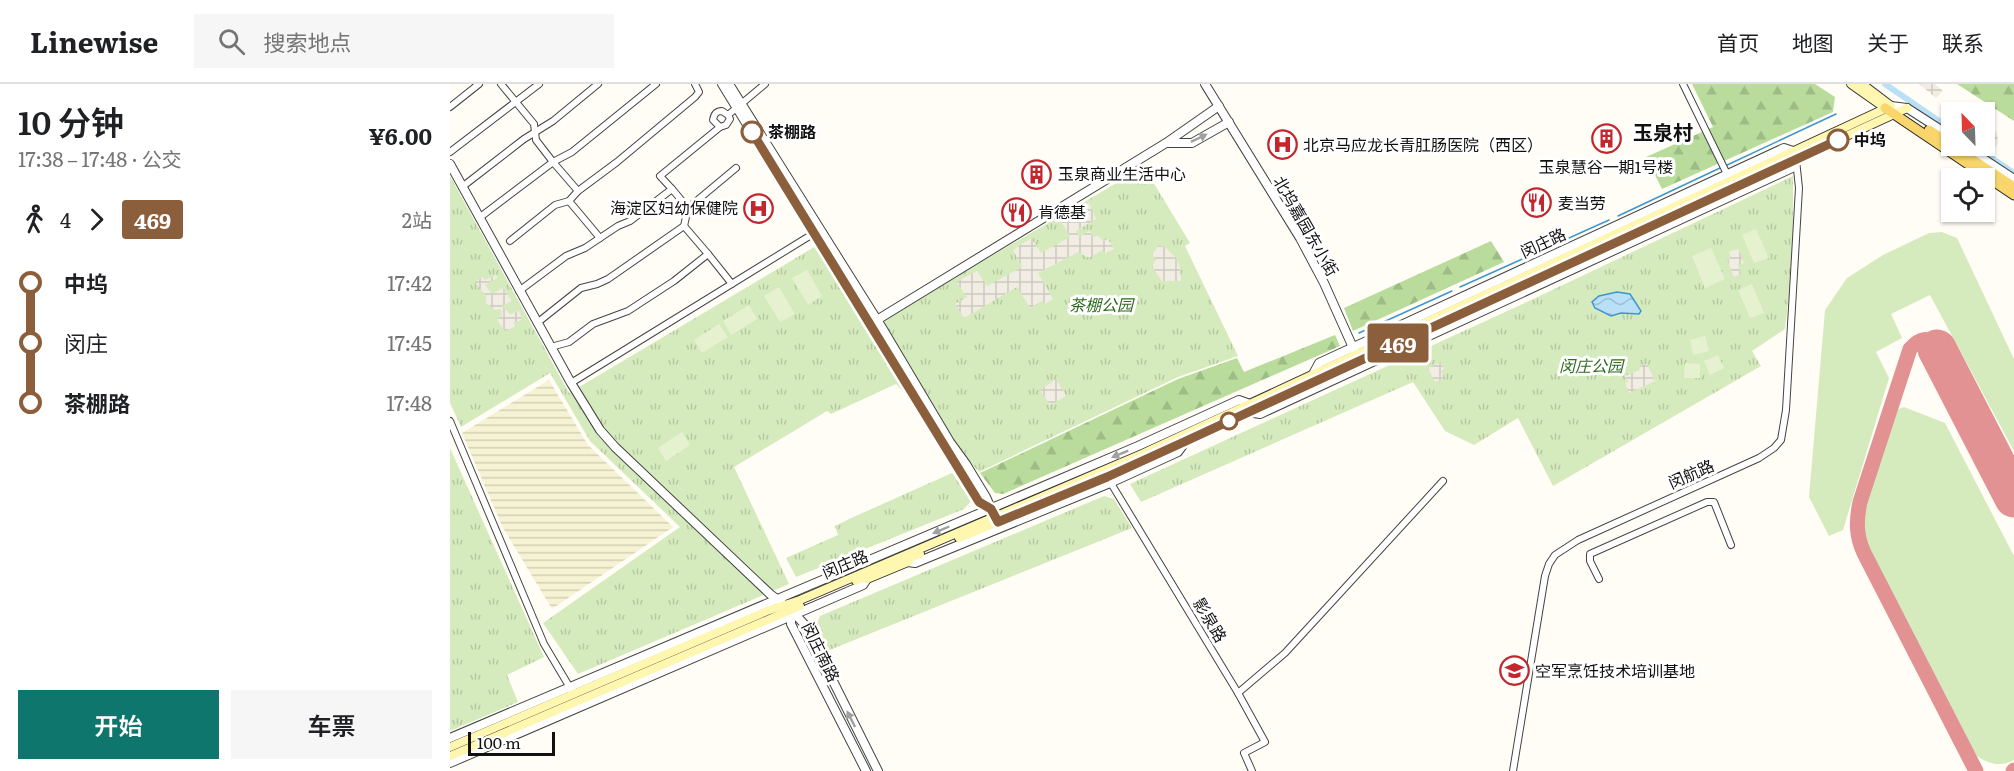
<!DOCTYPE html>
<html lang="zh">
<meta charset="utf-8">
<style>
:root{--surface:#fff;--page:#f6f6f6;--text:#202124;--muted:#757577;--line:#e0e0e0;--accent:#0f766e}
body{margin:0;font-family:Literata,"Noto Sans SC",serif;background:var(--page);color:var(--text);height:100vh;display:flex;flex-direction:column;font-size:22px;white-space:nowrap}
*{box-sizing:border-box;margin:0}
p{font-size:20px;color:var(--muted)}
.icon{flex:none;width:33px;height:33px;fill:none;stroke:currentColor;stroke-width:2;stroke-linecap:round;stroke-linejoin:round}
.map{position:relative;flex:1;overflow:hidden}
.sheet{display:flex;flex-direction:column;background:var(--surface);width:450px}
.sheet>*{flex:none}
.badge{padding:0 12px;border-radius:4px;font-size:21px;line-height:39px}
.needle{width:39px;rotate:337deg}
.controls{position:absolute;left:1491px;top:18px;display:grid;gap:12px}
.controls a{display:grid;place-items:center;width:54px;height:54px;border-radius:0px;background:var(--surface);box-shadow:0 2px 4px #0004;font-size:30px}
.scale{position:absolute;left:18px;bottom:15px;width:87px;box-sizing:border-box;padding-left:6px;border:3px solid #111;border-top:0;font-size:16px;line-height:21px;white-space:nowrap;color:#111;-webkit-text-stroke:4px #fff;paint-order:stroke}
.map>.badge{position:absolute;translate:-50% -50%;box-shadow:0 0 0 3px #fff}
.legs{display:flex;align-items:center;gap:9px;height:66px;padding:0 18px;font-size:20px}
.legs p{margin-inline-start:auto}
.headline{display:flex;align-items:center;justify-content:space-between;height:102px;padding:0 18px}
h1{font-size:33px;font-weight:600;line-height:45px}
.button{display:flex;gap:12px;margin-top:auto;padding:12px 18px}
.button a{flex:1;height:69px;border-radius:0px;background:var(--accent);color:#fff;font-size:24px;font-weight:600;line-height:69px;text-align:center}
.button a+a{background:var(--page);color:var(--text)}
ul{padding:0 18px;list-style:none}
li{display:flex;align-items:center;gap:21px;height:60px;font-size:22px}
li i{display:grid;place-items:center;width:9px;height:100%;margin:0 8px;background:currentColor}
li i::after{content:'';width:15px;height:15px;margin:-8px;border:4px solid;border-radius:50%;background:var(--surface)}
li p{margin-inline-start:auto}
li:first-child i{background:linear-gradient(#0000 50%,currentColor 0)}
li:last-child i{background:linear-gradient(currentColor 50%,#0000 0)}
header{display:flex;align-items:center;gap:36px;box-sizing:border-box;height:84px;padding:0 30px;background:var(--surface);border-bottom:2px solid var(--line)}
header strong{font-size:28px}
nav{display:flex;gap:33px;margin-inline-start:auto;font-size:21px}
.search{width:420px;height:54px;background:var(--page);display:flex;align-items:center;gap:15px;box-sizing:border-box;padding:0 21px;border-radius:0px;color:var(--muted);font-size:22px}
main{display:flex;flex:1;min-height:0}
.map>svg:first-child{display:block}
.farmland{fill:url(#farmland-rules)}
.grass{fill:#d5ebbd}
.forest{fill:url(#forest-firs)}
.park{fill:url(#park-tufts)}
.pitch{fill:#e6f2cf}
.plaza{fill:url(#plaza-grid)}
.water{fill:url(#water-waves);stroke:#3f96cf;stroke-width:1.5}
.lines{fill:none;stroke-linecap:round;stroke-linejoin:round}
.stream{stroke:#3f96cf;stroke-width:1.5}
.canal{stroke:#b9e0f7;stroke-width:6}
.taxiway{stroke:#e29292;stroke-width:15}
.runway{stroke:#e29292;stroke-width:39}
.minor-casing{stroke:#444;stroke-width:8}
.tertiary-casing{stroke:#444;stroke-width:10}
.secondary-casing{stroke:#333;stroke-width:10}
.primary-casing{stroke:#222;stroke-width:11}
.minor{stroke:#fff;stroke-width:6}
.tertiary{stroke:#fff;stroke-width:8}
.secondary{stroke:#fff6b0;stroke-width:8}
.primary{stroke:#f9d66b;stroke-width:9}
.oneway{fill:#a0a0a0}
.line-1-casing{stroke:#fff;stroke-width:14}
.line-1{stroke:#8b5e3c;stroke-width:9}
.stop-1-dot{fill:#fff;stroke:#8b5e3c;stroke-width:3}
.labels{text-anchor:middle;stroke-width:6;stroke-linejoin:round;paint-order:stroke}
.stop-label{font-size:16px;font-weight:bold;fill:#111;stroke:#fff;text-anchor:start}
.poi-label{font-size:16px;fill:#111;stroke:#fff;text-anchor:start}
.street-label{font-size:16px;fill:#111;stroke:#fff}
.park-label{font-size:16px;font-style:italic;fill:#2f6b1f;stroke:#fff}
.quarter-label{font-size:20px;font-weight:bold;fill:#111;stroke:#fff}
</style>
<header>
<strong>Linewise</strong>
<div class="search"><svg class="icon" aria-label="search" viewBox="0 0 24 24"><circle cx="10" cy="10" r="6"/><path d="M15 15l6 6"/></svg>搜索地点</div>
<nav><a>首页</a><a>地图</a><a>关于</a><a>联系</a></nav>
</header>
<main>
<section class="sheet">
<div class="headline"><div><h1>10 分钟</h1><p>17:38 – 17:48 · 公交</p></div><b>¥6.00</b></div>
<div class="legs"><svg class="icon" aria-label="walk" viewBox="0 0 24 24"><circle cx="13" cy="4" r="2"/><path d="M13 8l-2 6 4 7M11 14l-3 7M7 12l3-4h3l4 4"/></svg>4<svg class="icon" aria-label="forward" viewBox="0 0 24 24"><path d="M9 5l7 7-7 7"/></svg><b class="badge" style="background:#8b5e3c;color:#fff">469</b><p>2站</p></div>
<ul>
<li><i style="color:#8b5e3c"></i><b>中坞</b><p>17:42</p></li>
<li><i style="color:#8b5e3c"></i><span>闵庄</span><p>17:45</p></li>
<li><i style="color:#8b5e3c"></i><b>茶棚路</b><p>17:48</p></li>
</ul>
<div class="button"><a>开始</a><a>车票</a></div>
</section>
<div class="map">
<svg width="1564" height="687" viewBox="0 0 1564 687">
<defs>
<pattern id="farmland-rules" width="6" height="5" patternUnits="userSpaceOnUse" patternTransform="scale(1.5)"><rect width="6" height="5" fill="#f6f3d4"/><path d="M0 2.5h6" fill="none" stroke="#d2cfb5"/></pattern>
<pattern id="forest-firs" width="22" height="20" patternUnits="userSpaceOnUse" patternTransform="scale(1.5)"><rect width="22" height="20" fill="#b9dc9c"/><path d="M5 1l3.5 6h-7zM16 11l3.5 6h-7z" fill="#9ebc85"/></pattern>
<pattern id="park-tufts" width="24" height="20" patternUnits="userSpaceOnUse" patternTransform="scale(1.5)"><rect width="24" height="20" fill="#d5ebbd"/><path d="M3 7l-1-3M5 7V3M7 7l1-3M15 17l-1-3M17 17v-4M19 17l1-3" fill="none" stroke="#b6c8a1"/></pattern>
<pattern id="plaza-grid" width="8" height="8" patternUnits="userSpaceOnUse" patternTransform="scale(1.5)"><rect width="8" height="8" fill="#f1ede2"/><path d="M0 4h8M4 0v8" fill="none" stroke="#cecac1"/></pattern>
<pattern id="water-waves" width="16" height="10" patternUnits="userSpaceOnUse" patternTransform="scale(1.5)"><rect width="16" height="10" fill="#b9e0f7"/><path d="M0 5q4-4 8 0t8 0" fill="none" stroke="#9ebfd3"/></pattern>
</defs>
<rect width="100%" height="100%" fill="#fffdf5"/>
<path class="farmland" d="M 99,296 L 138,361 L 223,443 L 102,525 L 53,444 L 12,349 Z"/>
<g class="grass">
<path d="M 1492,148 L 1507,154 L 1564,275 L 1564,367 L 1480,211 L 1441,230 L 1452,254 L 1426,268 L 1439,294 L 1393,446 L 1379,452 L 1359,413 L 1375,226 L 1397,194 L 1433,171 L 1479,149 Z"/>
<path d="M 1454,323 L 1495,339 L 1564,472 L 1564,676 C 1547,685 1531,678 1519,664 L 1417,465 L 1412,435 L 1413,421 L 1443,329 L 1446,326 Z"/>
</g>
<g class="forest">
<path d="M 1242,0 L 1365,0 L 1385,13 L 1383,28 L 1212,105 L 1196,73 L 1263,43 Z"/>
<path d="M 1507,0 L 1564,0 L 1564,37 Z"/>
<path d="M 1041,157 L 1054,178 L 903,247 L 894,224 Z"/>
<path d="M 885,251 L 890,262 L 553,410 L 545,409 L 530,389 L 728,295 L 787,274 L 794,288 Z"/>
</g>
<g class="park">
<path d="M 694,83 L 740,159 L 735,162 L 788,272 L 728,293 L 529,388 L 446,300 L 381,330 L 377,327 L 284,383 L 339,500 L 128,590 L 93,539 L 230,443 L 140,357 L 100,289 L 11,343 L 0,319 L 0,92 L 119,309 L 366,162 L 418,244 Z"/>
<path d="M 1343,92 L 1343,175 L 1335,245 L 1302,267 L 1311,282 L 1103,402 L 1068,334 L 1024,361 L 995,347 L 963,298 L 691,418 L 680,400 L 1079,217 Z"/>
<path d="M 0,364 L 94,573 L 57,591 L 68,618 L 0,647 Z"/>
<path d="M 502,389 L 521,417 L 514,425 L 346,493 L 336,474 L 388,451 L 385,442 L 399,435 Z"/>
<path d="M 654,412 L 664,415 L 682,444 L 377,567 L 366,542 L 370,532 Z"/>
</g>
<g class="pitch">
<path d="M 1306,145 L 1319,174 L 1304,179 L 1292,151 Z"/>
<path d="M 1261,164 L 1275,195 L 1255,204 L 1242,172 Z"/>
<path d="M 357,186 L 372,212 L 358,221 L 342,194 Z"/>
<path d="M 1302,200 L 1314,229 L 1300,234 L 1288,206 Z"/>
<path d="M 329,203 L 345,230 L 330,238 L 314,212 Z"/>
<path d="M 299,221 L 307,235 L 281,251 L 273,237 Z"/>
<path d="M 269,240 L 278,253 L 252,269 L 244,256 Z"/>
<path d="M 1255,252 L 1259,267 L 1243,271 L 1240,256 Z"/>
<path d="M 1268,271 L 1274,284 L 1260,291 L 1254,277 Z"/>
<path d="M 1235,279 L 1250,280 L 1250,294 L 1234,294 Z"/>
<path d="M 232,348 L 240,361 L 216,377 L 208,364 Z"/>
</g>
<g class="plaza">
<path d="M 1469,0 L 1485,0 L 1493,7 L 1486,14 Z"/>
<path d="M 1535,42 L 1543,44 L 1547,49 L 1548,59 L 1545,63 L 1535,56 Z"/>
<path d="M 639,119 L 646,135 L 626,147 L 630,153 L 639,147 L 643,153 L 648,152 L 653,157 L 658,155 L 664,165 L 655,169 L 652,166 L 639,174 L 628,168 L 588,189 L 603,215 L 595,220 L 592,217 L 580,224 L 567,203 L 514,234 L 505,220 L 517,213 L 506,198 L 527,187 L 537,202 L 572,183 L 563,166 L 581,154 L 591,169 L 620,153 L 610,135 Z"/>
<path d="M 709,161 L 715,163 L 726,174 L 730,184 L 731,197 L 712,197 L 702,183 L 706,175 L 702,171 Z"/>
<path d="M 1288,165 L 1294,179 L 1288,181 L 1291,190 L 1284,193 L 1277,176 L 1281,174 L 1279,168 Z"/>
<path d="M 47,191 L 47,194 L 35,201 L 42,210 L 53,204 L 62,217 L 52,222 L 60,230 L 69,227 L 72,236 L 63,239 L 66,242 L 55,247 L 47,236 L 52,231 L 51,225 L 45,226 L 36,219 L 36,212 L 25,198 L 32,193 L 35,196 Z"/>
<path d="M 991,278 L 994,285 L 991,287 L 994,295 L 985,298 L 978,284 Z"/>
<path d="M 1197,280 L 1205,297 L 1179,309 L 1175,299 L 1178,298 L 1175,292 L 1190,286 L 1189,282 Z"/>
<path d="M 606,295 L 616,312 L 600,321 L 590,306 Z"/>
</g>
<path class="water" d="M 1167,208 L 1180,210 L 1191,227 L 1189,230 L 1171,229 L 1161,232 L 1145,224 L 1142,218 L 1149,212 Z"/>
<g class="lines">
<g class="stream">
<path d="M 1275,82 L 1386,30"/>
<path d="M 1168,132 L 1270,84"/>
<path d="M 1010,203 L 1159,136"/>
<path d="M 909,249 L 1002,207"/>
</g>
<g class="canal">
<path d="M 1435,0 L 1502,46"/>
<path d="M 1524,62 L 1564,89"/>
</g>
<g class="taxiway">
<path d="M 1487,265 C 1478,251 1470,254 1460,265 L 1410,418 C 1406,437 1406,452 1414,469 L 1526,687"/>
<path d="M 1563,687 L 1564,686"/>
</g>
<path class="runway" d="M 1487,265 L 1564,414"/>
<defs>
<g id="minor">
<path d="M 51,0 L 84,40 L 86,56 L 103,78 L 122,68 L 206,0"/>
<path d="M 1233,0 L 1277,90"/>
<path d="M 0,23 L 29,0"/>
<path d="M 270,43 L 263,36 C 264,30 266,27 272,27 L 278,31"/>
<path d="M 0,68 L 89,0"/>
<path d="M 12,103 L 74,55 L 103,37 L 148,0"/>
<path d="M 222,105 L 210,92 L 270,43 L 276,41 L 280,35 L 278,31 L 315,0"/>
<path d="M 119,117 L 150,154"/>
<path d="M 29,134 L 103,78 L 128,107"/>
<path d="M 234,142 L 258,170"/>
<path d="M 60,157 L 105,121 L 119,117 L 128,107 L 167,78 L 245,13 L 249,8 L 245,0"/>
<path d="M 69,207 L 116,172 L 135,164 L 168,142 L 180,137 L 222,105 L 238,124"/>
<path d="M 87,239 L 131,204 L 147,200 L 158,195 L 234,142 L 238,124 L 286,84"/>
<path d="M 101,263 L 119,258 L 143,240 L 178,227 L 224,197 L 258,170 L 282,200"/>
<path d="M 121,299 L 366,148"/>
<path d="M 0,337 L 94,560 L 122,607"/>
<path d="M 659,396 L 788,609 L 815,658 L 794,669 L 802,687"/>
<path d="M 1149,495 L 1140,477 L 1140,470 L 1257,418 L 1264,418 L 1281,461"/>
<path d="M 788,609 L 835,569 L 993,397"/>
<path d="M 1063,687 L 1095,492 L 1099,480 L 1105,471 L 1128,456 L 1309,374 L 1324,364 L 1331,356 L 1336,326 L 1349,104 L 1346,76"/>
</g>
<g id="tertiary">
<path d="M 272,0 L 529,418 L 541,425"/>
<path d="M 279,0 L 434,247 L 500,358 L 516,380 L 536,413 L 543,429"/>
<path d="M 755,0 L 850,154 L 874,199 L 905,268"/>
<path d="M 1441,22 L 1457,24 L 1502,53"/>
<path d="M 717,59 L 742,59 L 779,38"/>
<path d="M 1514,62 L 1564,95"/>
<path d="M 0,80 L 121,299 L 150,346 L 165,363 L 320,510 L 341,526 L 355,541 L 428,687"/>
<path d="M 422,239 L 716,59 L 769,22"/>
<path d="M 862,292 L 869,279 L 1334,64 L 1343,67"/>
<path d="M 798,328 L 810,330 L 1342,84 L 1346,75"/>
<path d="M 458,478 L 465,479 L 660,399 L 728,368 L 736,357"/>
<path d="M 341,531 L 341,540 L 416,687"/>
<path d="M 0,654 L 688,362 L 789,316 L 800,320"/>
<path d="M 0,679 L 413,501 L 417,495"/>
</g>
<g id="secondary">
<path d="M 1401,0 L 1435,24"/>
<path d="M 509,454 L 657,393 L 736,357 L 1457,24"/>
<path d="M 406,497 L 412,494 L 417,495 L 458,478 L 462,473 L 470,470"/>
<path d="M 0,663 L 317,527 L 350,516 L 692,370 L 1441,22 L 1412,0"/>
<path d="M 0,672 L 350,522"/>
</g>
<g id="primary">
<path d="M 1435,24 L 1564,111"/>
<path d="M 1479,46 L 1502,61"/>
<path d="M 1502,62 L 1564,103"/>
</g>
</defs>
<use href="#minor" class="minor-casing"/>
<use href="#tertiary" class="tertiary-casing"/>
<use href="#secondary" class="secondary-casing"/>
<use href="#primary" class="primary-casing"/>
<use href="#minor" class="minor"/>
<use href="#tertiary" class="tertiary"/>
<use href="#secondary" class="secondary"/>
<use href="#primary" class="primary"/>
</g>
<defs><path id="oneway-solid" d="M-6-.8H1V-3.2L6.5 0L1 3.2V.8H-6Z" transform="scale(1.5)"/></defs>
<g class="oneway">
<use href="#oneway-solid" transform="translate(749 54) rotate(-26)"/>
<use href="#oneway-solid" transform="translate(670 370) rotate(158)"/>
<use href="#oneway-solid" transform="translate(491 446) rotate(157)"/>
<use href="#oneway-solid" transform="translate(401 635) rotate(-117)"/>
</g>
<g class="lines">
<defs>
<path id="line-1" d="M 302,48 L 529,418 L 541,425 L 548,438 L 657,393 L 736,357 L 1388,56"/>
</defs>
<use href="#line-1" class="line-1-casing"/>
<use href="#line-1" class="line-1"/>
</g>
<defs>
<symbol id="building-ring" viewBox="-11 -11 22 22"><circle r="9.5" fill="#fff" stroke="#c4262e" stroke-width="1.5"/><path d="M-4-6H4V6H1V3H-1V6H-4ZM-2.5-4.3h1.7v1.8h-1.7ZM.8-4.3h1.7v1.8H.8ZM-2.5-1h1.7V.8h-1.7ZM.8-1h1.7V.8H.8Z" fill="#c4262e"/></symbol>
<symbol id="hospital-ring" viewBox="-11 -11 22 22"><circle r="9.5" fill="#fff" stroke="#c4262e" stroke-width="1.5"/><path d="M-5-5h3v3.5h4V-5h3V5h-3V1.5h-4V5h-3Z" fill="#c4262e"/></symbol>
<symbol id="restaurant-ring" viewBox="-11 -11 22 22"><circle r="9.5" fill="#fff" stroke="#c4262e" stroke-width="1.5"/><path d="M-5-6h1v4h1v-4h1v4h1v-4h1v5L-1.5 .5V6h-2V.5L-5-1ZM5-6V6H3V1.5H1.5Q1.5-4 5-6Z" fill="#c4262e"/></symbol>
<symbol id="school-ring" viewBox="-11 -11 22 22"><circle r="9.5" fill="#fff" stroke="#c4262e" stroke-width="1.5"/><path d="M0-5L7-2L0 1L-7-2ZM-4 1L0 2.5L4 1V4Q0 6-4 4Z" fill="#c4262e"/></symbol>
</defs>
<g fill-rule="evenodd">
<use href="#building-ring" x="1140" y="38" width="33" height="33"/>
<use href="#hospital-ring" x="816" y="44" width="33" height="33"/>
<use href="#building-ring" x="570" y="74" width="33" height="33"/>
<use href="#restaurant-ring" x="1070" y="102" width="33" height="33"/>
<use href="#hospital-ring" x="292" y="108" width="33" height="33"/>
<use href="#restaurant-ring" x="550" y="112" width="33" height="33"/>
<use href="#school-ring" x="1048" y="570" width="33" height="33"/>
</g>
<g class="stop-1-dot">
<circle cx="302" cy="48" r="10"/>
<circle cx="1388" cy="56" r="10"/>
<circle cx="779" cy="337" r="8"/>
</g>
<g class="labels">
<g class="stop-label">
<text x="318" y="54">茶棚路</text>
<text x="1404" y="62">中坞</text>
</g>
<g class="poi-label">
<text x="853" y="67">北京马应龙长青肛肠医院（西区）</text>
<text x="1156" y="89" text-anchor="middle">玉泉慧谷一期1号楼</text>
<text x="608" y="96">玉泉商业生活中心</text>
<text x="1108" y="125">麦当劳</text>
<text x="288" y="130" text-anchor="end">海淀区妇幼保健院</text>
<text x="588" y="134">肯德基</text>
<text x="1085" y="593">空军烹饪技术培训基地</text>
</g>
<g class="street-label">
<text transform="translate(856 142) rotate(60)" y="6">北坞嘉园东小街</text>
<text transform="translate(1093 159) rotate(-25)" y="6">闵庄路</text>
<text transform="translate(1241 390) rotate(-24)" y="6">闵航路</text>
<text transform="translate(395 480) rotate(-23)" y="6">闵庄路</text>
<text transform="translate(760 536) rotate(59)" y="6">影泉路</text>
<text transform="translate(371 568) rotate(64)" y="6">闵庄南路</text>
</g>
<g class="park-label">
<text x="651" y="227">茶棚公园</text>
<text x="1141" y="288">闵庄公园</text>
</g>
<g class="quarter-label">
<text x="1213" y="56">玉泉村</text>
</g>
</g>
</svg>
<div class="controls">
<a><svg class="needle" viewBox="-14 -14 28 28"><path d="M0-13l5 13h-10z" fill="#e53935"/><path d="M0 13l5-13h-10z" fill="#757577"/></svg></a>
<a><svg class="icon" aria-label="locate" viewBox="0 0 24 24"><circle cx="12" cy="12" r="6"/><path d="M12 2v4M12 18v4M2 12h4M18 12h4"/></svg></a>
</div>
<div class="scale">100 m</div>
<b class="badge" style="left:948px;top:259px;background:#8b5e3c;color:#fff">469</b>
</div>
</main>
